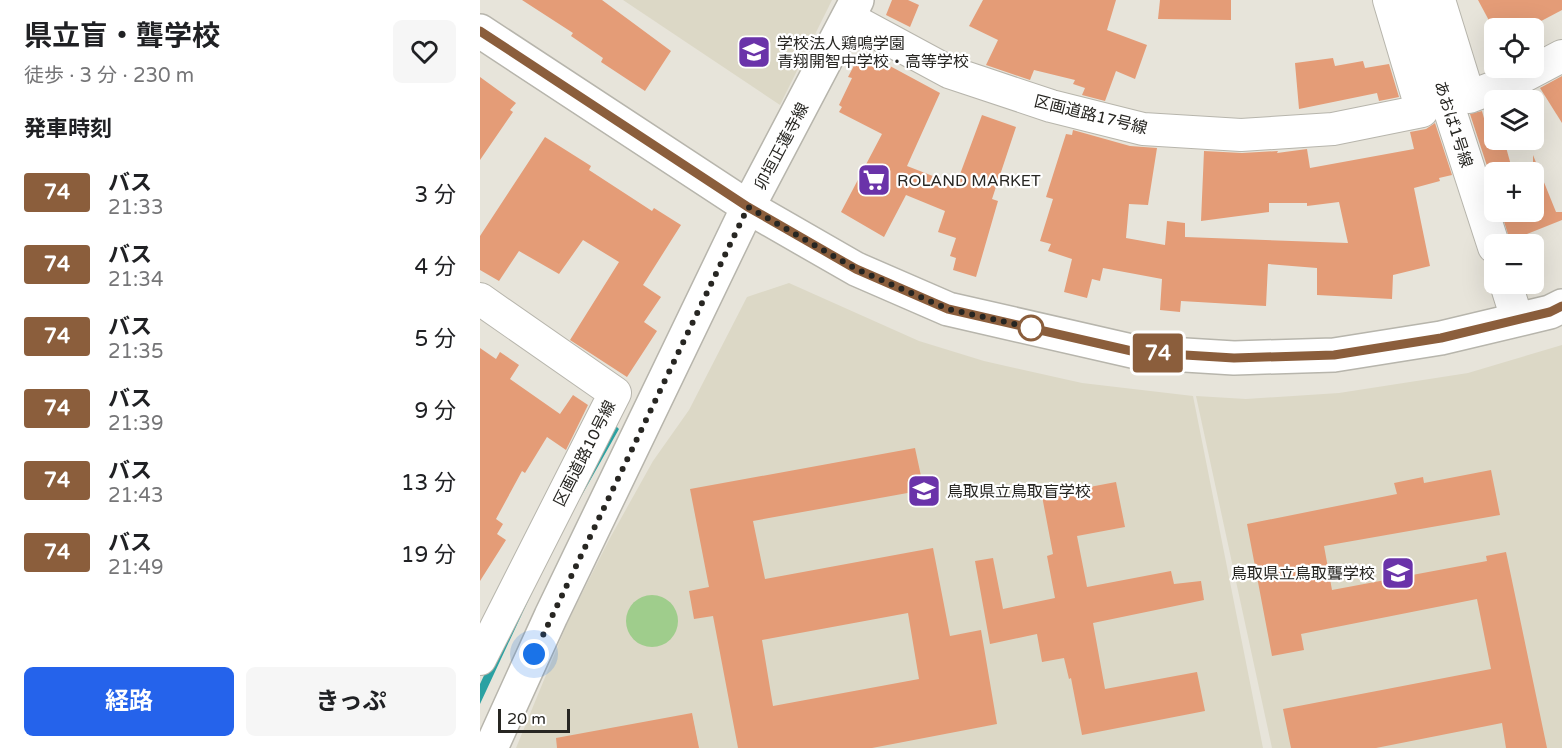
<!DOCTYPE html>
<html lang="ja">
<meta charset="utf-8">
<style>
:root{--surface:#fff;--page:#f6f6f6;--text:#202124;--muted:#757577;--accent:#2563eb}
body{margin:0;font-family:"Varela Round","Noto Sans JP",sans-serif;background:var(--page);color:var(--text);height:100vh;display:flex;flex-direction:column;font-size:22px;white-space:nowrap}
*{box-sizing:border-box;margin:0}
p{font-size:20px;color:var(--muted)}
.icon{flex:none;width:33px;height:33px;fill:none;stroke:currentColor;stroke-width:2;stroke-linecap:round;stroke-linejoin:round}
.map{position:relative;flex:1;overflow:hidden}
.sheet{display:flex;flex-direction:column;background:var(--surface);width:480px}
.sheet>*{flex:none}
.badge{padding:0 12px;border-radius:4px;font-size:21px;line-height:39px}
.controls{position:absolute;left:1004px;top:18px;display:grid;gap:12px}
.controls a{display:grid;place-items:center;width:60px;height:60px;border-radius:9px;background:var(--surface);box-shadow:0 6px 24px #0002;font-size:30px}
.scale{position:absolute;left:18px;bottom:15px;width:72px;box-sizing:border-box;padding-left:6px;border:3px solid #272622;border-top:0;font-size:16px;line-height:21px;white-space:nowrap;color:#272622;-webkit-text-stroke:4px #fff;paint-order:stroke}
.you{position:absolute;width:30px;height:30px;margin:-15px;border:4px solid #fff;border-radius:50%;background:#1a73e8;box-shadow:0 0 0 9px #1a73e833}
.map>.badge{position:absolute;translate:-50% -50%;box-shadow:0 0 0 3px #fff}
h2{padding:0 24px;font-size:22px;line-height:54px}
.round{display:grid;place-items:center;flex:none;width:63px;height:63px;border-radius:9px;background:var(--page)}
.overview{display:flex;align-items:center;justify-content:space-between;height:102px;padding:0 24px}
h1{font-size:28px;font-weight:700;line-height:45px}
.button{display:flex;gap:12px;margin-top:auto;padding:12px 24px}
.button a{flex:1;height:69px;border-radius:9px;background:var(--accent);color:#fff;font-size:24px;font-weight:700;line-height:69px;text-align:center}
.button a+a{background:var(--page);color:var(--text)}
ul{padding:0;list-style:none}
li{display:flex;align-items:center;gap:18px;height:72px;padding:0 24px}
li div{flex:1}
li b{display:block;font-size:22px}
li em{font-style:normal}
li .badge{min-width:66px;font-weight:700;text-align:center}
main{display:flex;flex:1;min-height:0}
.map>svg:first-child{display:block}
.built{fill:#dcd8c6}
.green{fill:#9fcd8c}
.water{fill:#2ba1a2}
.building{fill:#e49c77;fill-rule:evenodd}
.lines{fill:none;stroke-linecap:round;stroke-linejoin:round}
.minor-casing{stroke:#b7b5ac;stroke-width:34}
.major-casing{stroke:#b7b5ac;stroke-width:36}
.minor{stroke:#fff;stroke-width:32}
.major{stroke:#fff;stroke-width:33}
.line-casing{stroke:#fff;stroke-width:14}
.line{stroke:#8b5e3c;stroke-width:9}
.walk{stroke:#272622;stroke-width:6;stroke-dasharray:0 10.8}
.stop-dot{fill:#fff;stroke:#8b5e3c;stroke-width:3}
.labels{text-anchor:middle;stroke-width:4.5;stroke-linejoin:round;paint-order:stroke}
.poi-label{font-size:16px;fill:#272622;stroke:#fff;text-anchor:start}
.street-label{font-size:16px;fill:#272622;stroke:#fff}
</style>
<main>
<section class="sheet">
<div class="overview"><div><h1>県立盲・聾学校</h1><p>徒歩 · 3 分 · 230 m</p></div><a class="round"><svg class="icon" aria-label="heart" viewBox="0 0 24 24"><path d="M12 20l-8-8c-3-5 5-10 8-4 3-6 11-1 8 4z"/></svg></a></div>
<h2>発車時刻</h2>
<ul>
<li><span class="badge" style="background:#8b5e3c;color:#fff">74</span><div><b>バス</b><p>21:33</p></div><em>3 分</em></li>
<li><span class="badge" style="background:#8b5e3c;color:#fff">74</span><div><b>バス</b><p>21:34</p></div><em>4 分</em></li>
<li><span class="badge" style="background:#8b5e3c;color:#fff">74</span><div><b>バス</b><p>21:35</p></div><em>5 分</em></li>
<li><span class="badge" style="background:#8b5e3c;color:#fff">74</span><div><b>バス</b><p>21:39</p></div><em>9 分</em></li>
<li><span class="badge" style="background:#8b5e3c;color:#fff">74</span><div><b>バス</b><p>21:43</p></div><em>13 分</em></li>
<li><span class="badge" style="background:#8b5e3c;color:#fff">74</span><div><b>バス</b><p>21:49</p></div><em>19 分</em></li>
</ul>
<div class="button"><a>経路</a><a>きっぷ</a></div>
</section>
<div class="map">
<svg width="1082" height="748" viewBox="0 0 1082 748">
<rect width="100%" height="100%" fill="#e7e4da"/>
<g class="built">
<path d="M 143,0 L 352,0 L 300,105 Z"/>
<path d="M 309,283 L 439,341 L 504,361 L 602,383 L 713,396 L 783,748 L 36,748 L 89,619 L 130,538 L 173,461 L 209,410 L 267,297 Z"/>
<path d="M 1082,345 L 1082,748 L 792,748 L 716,396 L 766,399 L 859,393 L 988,373 Z"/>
</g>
<circle class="green" cx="172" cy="621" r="26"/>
<path class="water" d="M 134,424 L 139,429 L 75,543 L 0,704 L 0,684 L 47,583 Z"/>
<g class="building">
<path d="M 42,0 L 122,0 L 191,51 L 165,91 L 121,62 L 123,58 L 91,36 L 93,33 Z"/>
<path d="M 412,0 L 428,0 L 439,5 L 430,27 L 406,15 Z"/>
<path d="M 503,0 L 636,0 L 627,30 L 667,45 L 655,79 L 636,71 L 625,101 L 602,95 L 605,88 L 593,84 L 595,80 L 554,70 L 550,80 L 506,65 L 518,40 L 489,26 Z"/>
<path d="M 680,0 L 751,0 L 751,20 L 678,19 Z"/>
<path d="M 998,0 L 1082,0 L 1082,10 L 1048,28 L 1013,28 Z"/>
<path d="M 384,52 L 460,93 L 427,166 L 476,185 L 502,115 L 536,127 L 512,199 L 518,201 L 496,277 L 473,270 L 476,258 L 470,256 L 476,238 L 458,232 L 465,211 L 426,195 L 404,237 L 361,212 L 402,134 L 359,112 L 362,107 L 359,105 L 372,78 L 368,77 L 379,56 L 381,58 Z"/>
<path d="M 853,58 L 855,66 L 883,61 L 885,68 L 909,64 L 919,97 L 899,101 L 897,93 L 819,109 L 815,63 Z"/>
<path d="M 1082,76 L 1082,123 L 1060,88 Z"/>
<path d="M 0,77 L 36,103 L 30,110 L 33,112 L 0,160 Z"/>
<path d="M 1002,111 L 1005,122 L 1014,120 L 1014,140 L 1024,140 L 1032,169 L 1010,175 L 990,114 Z"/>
<path d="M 955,123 L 972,175 L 959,178 L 960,181 L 934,188 L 950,266 L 913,275 L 912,299 L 837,295 L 837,268 L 788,264 L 786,306 L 701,301 L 700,312 L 680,310 L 682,279 L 623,268 L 620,281 L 612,279 L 607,298 L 584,292 L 592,259 L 568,251 L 571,244 L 560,241 L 573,199 L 566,197 L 586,134 L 592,135 L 593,130 L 650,146 L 677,148 L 668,205 L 649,204 L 646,238 L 685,245 L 687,221 L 705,223 L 705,237 L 868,243 L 859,202 L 827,206 L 827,203 L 789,203 L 789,212 L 721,221 L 724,151 L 762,153 L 798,151 L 797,153 L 827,149 L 830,168 L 934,149 L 930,132 L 946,129 Z"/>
<path d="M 65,137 L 111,166 L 109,170 L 172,211 L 174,208 L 201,225 L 163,285 L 181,297 L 164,322 L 177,331 L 147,377 L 90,340 L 139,262 L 103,240 L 79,274 L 39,251 L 19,281 L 0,270 L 0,236 Z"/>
<path d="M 1053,155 L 1076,212 L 1082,212 L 1082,220 L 1047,234 L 1051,244 L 1031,244 L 1021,212 L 1053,212 Z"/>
<path d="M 0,348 L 16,359 L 20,352 L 39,365 L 30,379 L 80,414 L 93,395 L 108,405 L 86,450 L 67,437 L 45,473 L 42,471 L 16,519 L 23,524 L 17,534 L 26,540 L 0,581 Z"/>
<path d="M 435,448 L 444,490 L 273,521 L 285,579 L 453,548 L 470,636 L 501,630 L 517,724 L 392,748 L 258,748 L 233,616 L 214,619 L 209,591 L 229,587 L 210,489 ZM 428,613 L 439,679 L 293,706 L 282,640 Z"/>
<path d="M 1011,470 L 1020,515 L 844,546 L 852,590 L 1007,561 L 1006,556 L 1026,552 L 1067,748 L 1026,748 L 1022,723 L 896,748 L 811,748 L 803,709 L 1011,669 L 997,599 L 821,634 L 824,650 L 792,656 L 767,524 L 917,494 L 914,483 L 943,477 L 944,483 Z"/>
<path d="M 636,482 L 645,527 L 597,536 L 607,587 L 691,571 L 694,584 L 721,581 L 724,600 L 613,623 L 625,689 L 717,672 L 725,711 L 602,735 L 591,678 L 589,679 L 584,658 L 562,662 L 557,634 L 510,644 L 495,561 L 513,558 L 523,609 L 575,598 L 567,556 L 573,554 L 562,496 Z"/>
<path d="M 212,713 L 219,748 L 77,748 L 76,738 Z"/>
</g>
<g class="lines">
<defs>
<g id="minor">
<path d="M 934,0 L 1014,247"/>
<path d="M 959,0 L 989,97 L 1044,76 L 1082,56"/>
<path d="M 369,18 L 469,72 L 571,106 L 663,129 L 761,135 L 853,129 L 942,111 L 909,0"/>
<path d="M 1026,284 L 1037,319"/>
<path d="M 0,299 L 135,393 L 0,659"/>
</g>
<g id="major">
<path d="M 0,31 L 268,207 L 376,269 L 468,309 L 656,352 L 754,358 L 854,355 L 961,338 L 1070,312 L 1082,306"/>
<path d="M 11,748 L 71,616 L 268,207 L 377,0"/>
</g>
</defs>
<use href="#minor" class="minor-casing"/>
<use href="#major" class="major-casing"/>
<use href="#minor" class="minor"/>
<use href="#major" class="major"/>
</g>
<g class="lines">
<defs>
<path id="line" d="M 0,31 L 268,207 L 376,269 L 468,309 L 656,352 L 754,358 L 854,355 L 961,338 L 1070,312 L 1082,306"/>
</defs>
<use href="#line" class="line-casing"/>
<use href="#line" class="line"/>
<path class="walk" d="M 54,654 L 268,207 L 376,269 L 468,309 L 561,330 L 551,328"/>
</g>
<defs>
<symbol id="school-square" viewBox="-11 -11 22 22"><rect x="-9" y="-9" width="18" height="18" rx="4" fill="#6a33a9" stroke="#fff"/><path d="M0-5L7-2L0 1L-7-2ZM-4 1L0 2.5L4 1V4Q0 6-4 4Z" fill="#fff"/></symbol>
<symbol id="supermarket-square" viewBox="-11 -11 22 22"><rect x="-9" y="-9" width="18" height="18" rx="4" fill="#6a33a9" stroke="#fff"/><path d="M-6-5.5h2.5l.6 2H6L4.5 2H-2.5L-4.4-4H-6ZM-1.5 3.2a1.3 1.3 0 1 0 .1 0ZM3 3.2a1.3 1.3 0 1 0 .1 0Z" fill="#fff"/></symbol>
</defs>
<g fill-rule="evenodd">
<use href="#school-square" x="255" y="33" width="38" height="38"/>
<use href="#supermarket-square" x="375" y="161" width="38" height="38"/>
<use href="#school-square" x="425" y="472" width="38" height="38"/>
<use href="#school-square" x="899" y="554" width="38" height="38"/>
</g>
<circle class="stop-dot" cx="551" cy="328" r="12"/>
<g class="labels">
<g class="poi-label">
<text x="297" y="49">学校法人鶏鳴学園<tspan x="297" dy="18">青翔開智中学校・高等学校</tspan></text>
<text x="417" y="186">ROLAND MARKET</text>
<text x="467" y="497">鳥取県立鳥取盲学校</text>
<text x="895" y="579" text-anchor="end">鳥取県立鳥取聾学校</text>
</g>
<g class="street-label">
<text transform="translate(611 114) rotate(14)" y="6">区画道路17号線</text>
<text transform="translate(974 124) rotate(72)" y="6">あおば1号線</text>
<text transform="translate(301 146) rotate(-62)" y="6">卯垣正蓮寺線</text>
<text transform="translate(104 453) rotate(-63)" y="6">区画道路10号線</text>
</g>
</g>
</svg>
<div class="controls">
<a><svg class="icon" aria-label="locate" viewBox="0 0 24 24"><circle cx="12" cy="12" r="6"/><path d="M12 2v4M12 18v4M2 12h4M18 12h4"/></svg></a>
<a><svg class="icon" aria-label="layers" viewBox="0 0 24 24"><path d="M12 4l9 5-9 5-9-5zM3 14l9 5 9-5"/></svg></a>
<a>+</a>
<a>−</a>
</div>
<div class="scale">20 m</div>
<div class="you" style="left:54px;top:654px"></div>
<b class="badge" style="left:678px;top:353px;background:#8b5e3c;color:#fff">74</b>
</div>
</main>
